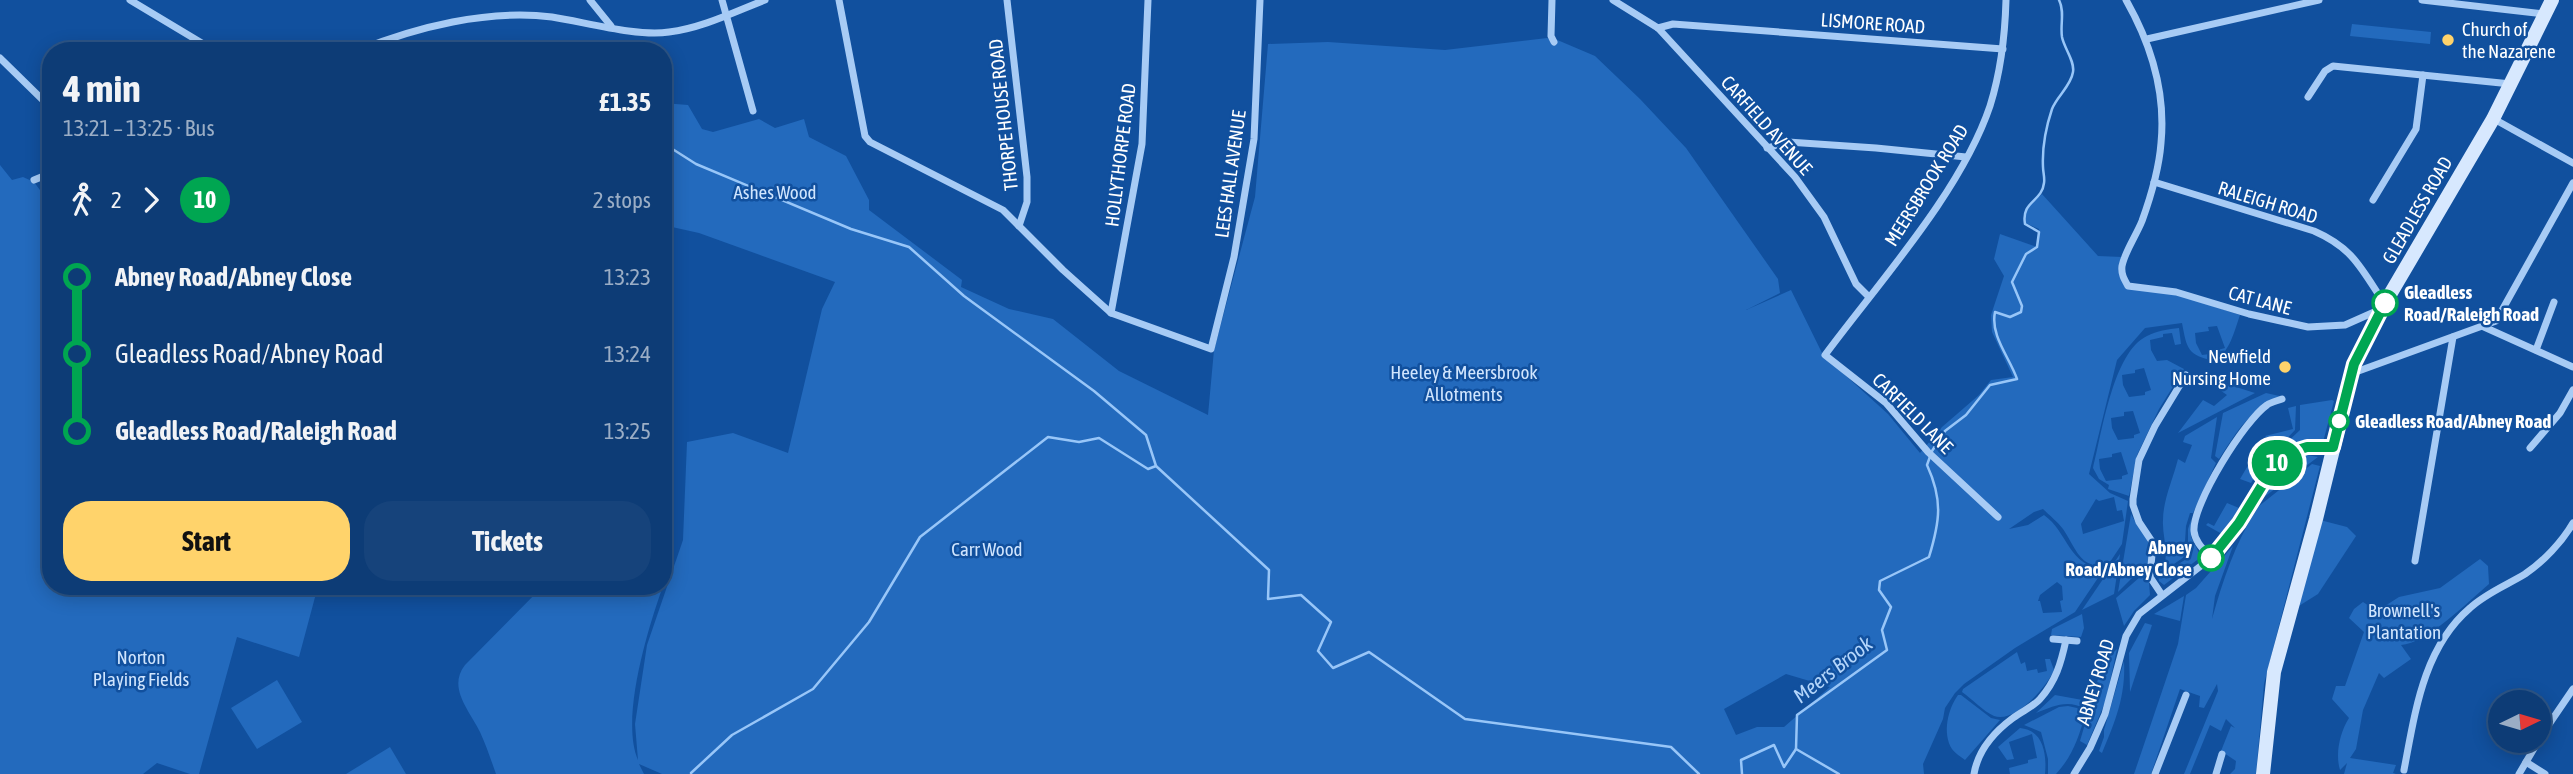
<!DOCTYPE html>
<meta charset="utf-8">
<style>
:root{--surface:#0d3c76;--page:#16437b;--text:#f1f3f6;--muted:#9aadc5;--line:#2d5688;--accent:#ffd36b}
body{margin:0;font-family:"Asap Condensed",sans-serif;background:var(--page);color:var(--text);height:100vh;display:flex;flex-direction:column;font-size:26px;white-space:nowrap}
*{box-sizing:border-box;margin:0}
p{font-size:23px;color:var(--muted)}
.icon{flex:none;width:38px;height:38px;fill:none;stroke:currentColor;stroke-width:2;stroke-linecap:round;stroke-linejoin:round}
.map{position:relative;flex:1;overflow:hidden}
.details{position:absolute;left:42px;top:42px;width:630px;height:553px;display:flex;flex-direction:column;background:var(--surface);border-radius:28px;box-shadow:0 4px 18px #0003,0 0 0 2px var(--line)}
.details>*{flex:none}
.badge{padding:0 14px;border-radius:23px;font-size:24px;line-height:46px}
.needle{width:46px;rotate:85deg}
.controls{position:absolute;left:2488px;top:690px;display:grid;gap:14px}
.controls a{display:grid;place-items:center;width:63px;height:63px;border-radius:50%;background:var(--surface);box-shadow:0 4px 18px #0003,0 0 0 2px var(--line);font-size:35px}
.map>.badge{position:absolute;translate:-50% -50%;box-shadow:0 0 0 4px #fff}
.legs{display:flex;align-items:center;gap:10px;height:77px;padding:0 21px;font-size:23px}
.legs p{margin-inline-start:auto}
.overview{display:flex;align-items:center;justify-content:space-between;height:119px;padding:0 21px}
h1{font-size:38px;font-weight:700;line-height:52px}
.primary-button{display:flex;gap:14px;margin-top:auto;padding:14px 21px}
.primary-button a{flex:1;height:80px;border-radius:28px;background:var(--accent);color:#111;font-size:28px;font-weight:700;line-height:80px;text-align:center}
.primary-button a+a{background:var(--page);color:var(--text)}
ul{padding:0 21px;list-style:none}
li{display:flex;align-items:center;gap:24px;height:77px;font-size:26px}
li i{display:grid;place-items:center;width:10px;height:100%;margin:0 9px;background:currentColor}
li i::after{content:'';width:18px;height:18px;margin:-9px;border:5px solid;border-radius:50%;background:var(--surface)}
li p{margin-inline-start:auto}
li:first-child i{background:linear-gradient(#0000 50%,currentColor 0)}
li:last-child i{background:linear-gradient(currentColor 50%,#0000 0)}
.map>svg:first-child{display:block}
.green{fill:#236abd;fill-rule:evenodd}
.lines{fill:none;stroke-linecap:round;stroke-linejoin:round}
.stream{stroke:#98c6f8;stroke-width:2.5}
.minor{stroke:#a7cbf5;stroke-width:7}
.secondary{stroke:#d7e8fe;stroke-width:14}
.line-1-casing{stroke:#fff;stroke-width:16}
.line-1{stroke:#00a651;stroke-width:10}
.poi-dot{fill:#ffd36b;stroke:#11509e;stroke-width:2.5}
.stop-1-dot{fill:#fff;stroke:#00a651;stroke-width:3.5}
.labels{text-anchor:middle;stroke-width:5;stroke-linejoin:round;paint-order:stroke}
.street-label{font-size:19px;fill:#fff;stroke:#11509e}
.poi-label{font-size:19px;fill:#fff;stroke:#11509e;text-anchor:start}
.park-label{font-size:19px;fill:#d0e5fe;stroke:#11509e}
.stop-label{font-size:19px;font-weight:bold;fill:#fff;stroke:#11509e;text-anchor:start}
.water-label{font-size:21px;font-style:italic;fill:#b3d5fb;stroke:#11509e}
</style>
<div class="map">
<svg width="2573" height="774" viewBox="0 0 2573 774">
<rect width="100%" height="100%" fill="#11509e"/>
<g class="green">
<path d="M 2352,24 L 2431,32 L 2430,44 L 2350,36 Z"/>
<path d="M 1547,38 L 1553,41 L 1555,39 L 1595,56 L 1640,99 L 1686,148 L 1778,279 L 1780,293 L 1746,310 L 1791,290 L 1823,355 L 1888,414 L 1920,453 L 1942,427 L 1979,395 L 1991,380 L 2013,377 L 1992,332 L 1991,315 L 2004,276 L 1994,259 L 2000,234 L 2037,247 L 2039,229 L 2025,223 L 2026,209 L 2042,194 L 2098,256 L 2122,257 L 2127,288 L 2163,290 L 2240,315 C 2234,332 2230,351 2215,361 C 2187,355 2187,349 2182,323 L 2145,328 L 2117,360 L 2089,474 L 2110,493 L 2128,501 L 2122,544 L 2108,565 C 2080,571 2075,546 2063,529 C 2058,522 2049,515 2043,509 L 2034,512 L 2009,529 L 2028,525 L 2044,515 C 2068,532 2069,567 2104,569 L 2075,612 L 2015,648 L 1964,684 L 1955,693 L 1945,708 L 1943,719 L 1923,764 L 1924,774 L 662,774 L 639,764 L 644,774 L 496,774 C 491,760 486,745 480,732 C 470,711 447,688 465,665 L 543,586 L 663,586 C 648,628 620,719 638,760 L 635,724 L 647,645 L 683,540 L 687,442 L 733,433 L 788,453 L 822,309 L 835,282 L 699,233 L 663,225 L 663,103 L 688,105 L 702,129 L 713,132 L 759,119 L 775,128 L 804,119 L 809,137 L 846,156 L 869,200 L 869,210 L 962,280 L 961,287 L 1009,309 L 1053,319 L 1119,371 L 1208,415 L 1214,350 L 1255,197 L 1268,44 L 1328,42 L 1445,50 ZM 2217,326 L 2225,348 L 2218,350 L 2218,353 L 2202,355 L 2196,343 L 2195,333 L 2209,331 L 2208,327 ZM 2114,497 L 2117,511 L 2122,510 L 2124,521 L 2083,534 L 2081,524 L 2096,499 L 2099,501 ZM 2057,582 L 2062,586 L 2063,600 L 2060,601 L 2062,612 L 2043,613 L 2040,601 L 2038,601 L 2040,595 ZM 1786,674 L 1830,687 L 1784,727 L 1757,727 L 1736,735 L 1724,709 Z"/>
<path d="M 0,165 L 12,180 L 23,177 L 34,182 L 51,205 L 51,586 L 318,586 L 299,657 L 237,637 L 199,774 L 190,774 L 157,763 L 143,774 L 0,774 Z"/>
<path d="M 2179,328 L 2181,344 L 2175,345 L 2172,333 L 2163,334 L 2163,337 L 2150,340 L 2151,350 L 2157,361 L 2167,360 L 2184,369 L 2159,409 L 2137,455 L 2129,496 L 2108,489 L 2109,485 L 2099,479 L 2093,468 C 2102,433 2113,352 2147,336 C 2157,331 2168,329 2179,328 ZM 2144,368 L 2151,390 L 2145,392 L 2145,395 L 2129,397 L 2123,385 L 2122,375 L 2135,373 L 2135,370 ZM 2133,411 L 2140,433 L 2134,435 L 2134,438 L 2118,440 L 2112,428 L 2111,418 L 2124,416 L 2124,412 ZM 2121,452 L 2128,474 L 2122,476 L 2122,479 L 2106,481 L 2100,469 L 2099,459 L 2112,457 L 2112,454 Z"/>
<path d="M 2217,381 L 2255,393 L 2178,433 L 2203,400 L 2214,406 L 2227,395 L 2214,386 Z"/>
<path d="M 2266,393 L 2284,397 C 2247,412 2240,427 2219,459 L 2215,456 L 2223,413 Z"/>
<path d="M 2332,400 L 2334,401 L 2323,442 L 2283,450 L 2282,447 L 2300,430 L 2300,405 Z"/>
<path d="M 2296,406 L 2295,430 L 2279,447 L 2265,436 L 2293,429 L 2288,408 Z"/>
<path d="M 2217,417 L 2211,458 L 2216,463 L 2193,513 L 2190,513 L 2186,526 L 2184,557 L 2174,564 L 2164,566 C 2169,550 2162,536 2163,520 C 2163,500 2173,479 2178,459 L 2185,463 L 2192,445 L 2183,442 L 2185,436 Z"/>
<path d="M 2263,440 L 2275,449 L 2263,462 L 2251,483 L 2240,479 Z"/>
<path d="M 2307,455 L 2318,457 L 2260,500 C 2270,478 2283,460 2307,455 Z"/>
<path d="M 2312,464 L 2320,466 L 2264,684 L 2256,774 L 2230,774 L 2235,769 L 2236,761 L 2221,751 L 2231,726 L 2235,728 L 2226,719 L 2221,731 L 2210,725 L 2190,774 L 2184,774 L 2218,691 L 2217,684 L 2204,708 L 2199,707 L 2200,696 L 2180,689 L 2151,774 L 2134,774 L 2178,644 L 2186,595 L 2196,588 L 2233,546 L 2215,596 L 2212,619 C 2223,580 2236,540 2259,506 Z"/>
<path d="M 2227,503 L 2239,508 L 2222,534 L 2206,525 L 2208,523 L 2214,526 Z"/>
<path d="M 2131,514 C 2144,539 2153,537 2149,567 L 2141,569 L 2118,592 Z"/>
<path d="M 2191,520 L 2191,537 L 2201,557 L 2164,585 L 2159,581 L 2157,570 L 2172,568 L 2188,558 L 2188,529 Z"/>
<path d="M 2320,520 L 2347,527 L 2356,536 L 2318,594 L 2294,609 Z"/>
<path d="M 2120,554 L 2114,594 L 2082,610 Z"/>
<path d="M 2480,559 L 2488,566 L 2489,584 C 2469,601 2426,644 2401,645 L 2411,659 L 2384,678 L 2379,673 L 2363,710 L 2356,749 L 2350,758 L 2396,765 L 2393,773 L 2396,774 L 2344,774 L 2347,763 L 2340,770 C 2335,754 2340,732 2349,718 L 2332,699 L 2336,686 L 2345,686 L 2364,632 L 2349,618 L 2354,609 L 2363,602 L 2377,611 L 2399,597 L 2440,588 Z"/>
<path d="M 2148,570 L 2150,595 L 2134,611 L 2124,626 L 2116,598 Z"/>
<path d="M 2184,596 L 2180,621 L 2154,614 Z"/>
<path d="M 2082,614 L 2084,628 L 2081,637 L 2051,635 L 2052,629 Z"/>
<path d="M 2145,623 L 2152,625 L 2130,692 L 2129,653 Z"/>
<path d="M 2117,649 L 2106,700 L 2087,745 L 2080,741 L 2103,662 Z"/>
<path d="M 2017,652 L 2021,664 L 2025,662 L 2027,671 L 2037,669 L 2038,673 L 2047,671 L 2045,659 L 2050,659 L 2054,670 C 2047,687 2014,724 1994,716 C 1983,711 1972,699 1962,692 L 1963,689 Z"/>
<path d="M 2124,661 C 2126,696 2115,722 2102,753 L 2099,751 L 2104,737 L 2104,730 Z"/>
<path d="M 277,680 L 302,722 L 257,749 L 231,708 Z"/>
<path d="M 1958,695 L 1961,695 L 1991,718 L 2000,720 L 1965,760 C 1961,757 1955,753 1952,749 C 1942,733 1948,709 1958,695 Z"/>
<path d="M 2055,695 L 2088,701 L 2086,709 C 2067,699 2054,706 2036,713 Z"/>
<path d="M 2068,706 L 2077,708 L 2085,715 C 2079,737 2072,757 2056,774 L 2048,774 L 2048,759 L 2041,732 L 2024,725 L 2059,707 Z"/>
<path d="M 2020,728 C 2043,730 2047,754 2045,774 L 2010,774 L 2009,768 L 2028,763 L 2028,760 L 2037,758 L 2032,734 L 2009,742 L 2014,759 L 2007,760 L 1998,747 Z"/>
<path d="M 390,747 L 406,774 L 346,774 Z"/>
</g>
<g class="lines">
<g class="stream">
<path d="M 663,143 L 696,164 L 851,229 L 909,247 L 964,296 L 1094,391 L 1146,435 L 1156,466 L 1269,570 L 1268,599 L 1301,595 L 1331,622 L 1318,651 L 1333,668 L 1369,652 L 1465,719 L 1671,747 L 1699,774"/>
<path d="M 1796,749 L 1839,774"/>
<path d="M 691,773 L 732,735 L 813,689 L 869,622 L 920,537 L 1048,437 L 1079,442 L 1099,438 L 1148,469 L 1156,466"/>
<path d="M 1742,774 L 1741,760 L 1774,745 L 1784,767 L 1796,749 L 1797,715 L 1887,650 L 1882,630 L 1891,607 L 1879,590 L 1880,581 L 1929,557 C 1940,521 1943,500 1927,465 L 1932,451 L 1945,431 L 1966,415 L 1990,385 L 2017,379 C 2010,358 1990,336 1995,312 L 2010,317 L 2021,312 L 2022,306 L 2012,282 L 2026,254 L 2037,247 L 2039,232 L 2025,224 C 2021,201 2042,202 2044,183 C 2045,178 2043,172 2043,167 C 2042,147 2046,127 2052,109 C 2057,96 2071,86 2073,72 C 2075,61 2064,48 2062,37 C 2060,24 2065,12 2059,0"/>
</g>
<g class="minor">
<path d="M 130,0 L 215,51"/>
<path d="M 590,0 L 611,26"/>
<path d="M 722,0 L 753,111"/>
<path d="M 839,0 L 865,136 L 870,142 L 1003,210 L 1063,270 L 1111,313 L 1211,349 L 1234,257 L 1254,139 L 1260,0"/>
<path d="M 1007,0 L 1027,177 L 1027,202 L 1019,226"/>
<path d="M 1552,0 L 1551,36 L 1554,42"/>
<path d="M 1613,0 L 1658,28 L 1795,177 L 1824,217 L 1856,284 L 1868,296"/>
<path d="M 2126,0 C 2151,44 2166,92 2161,143 C 2159,170 2151,196 2142,221 C 2136,236 2125,251 2122,266 C 2121,274 2124,279 2128,286 L 2176,292 L 2249,314 L 2308,327 L 2345,325 L 2381,309"/>
<path d="M 2422,0 L 2545,14"/>
<path d="M 1658,28 L 1673,24 L 2003,49"/>
<path d="M 2147,39 L 2319,0"/>
<path d="M 357,51 C 416,27 488,9 552,17 C 585,22 637,37 669,32 C 702,28 734,12 765,0"/>
<path d="M 0,58 L 51,108"/>
<path d="M 2308,97 L 2325,71 L 2333,66 L 2511,84"/>
<path d="M 2494,119 L 2573,163"/>
<path d="M 1767,148 L 1788,142 L 1876,148 L 1966,157"/>
<path d="M 34,180 L 51,173"/>
<path d="M 2154,182 L 2314,231 C 2353,248 2361,268 2384,303"/>
<path d="M 2373,200 L 2416,129 L 2423,75"/>
<path d="M 1111,313 L 1142,144 L 1148,0"/>
<path d="M 2484,327 L 2573,367"/>
<path d="M 2536,350 L 2554,302"/>
<path d="M 2353,373 L 2496,321 L 2573,183"/>
<path d="M 2530,448 L 2560,413 L 2573,390"/>
<path d="M 1998,517 L 1928,452 L 1886,403 L 1825,355 C 1879,282 1961,192 1990,106 C 2001,71 2005,36 2006,0"/>
<path d="M 2211,558 C 2204,550 2195,542 2194,531 C 2192,504 2245,420 2267,405 C 2271,402 2277,401 2282,399"/>
<path d="M 2415,561 L 2453,337"/>
<path d="M 2162,595 L 2150,577 L 2153,543 L 2139,522 L 2133,505 L 2133,499 L 2139,460 L 2155,426 L 2186,375"/>
<path d="M 2053,639 L 2077,641"/>
<path d="M 2539,739 L 2573,689"/>
<path d="M 2526,762 L 2545,774"/>
<path d="M 2404,770 C 2415,713 2423,648 2470,608 C 2486,593 2507,585 2525,574 C 2543,562 2562,542 2573,523"/>
<path d="M 1974,774 C 1978,750 1994,732 2013,718 C 2022,711 2033,707 2040,699 C 2056,681 2061,663 2066,640"/>
<path d="M 2074,774 L 2090,748 L 2105,714 L 2126,636 L 2139,614 L 2211,558 L 2239,523 L 2274,466 L 2285,455 L 2307,447 L 2333,447"/>
<path d="M 2155,774 L 2186,695"/>
<path d="M 2216,774 L 2222,754"/>
<path d="M 2519,774 L 2539,740"/>
</g>
<path class="secondary" d="M 2263,774 L 2274,672 L 2316,519 L 2354,364 L 2385,303 L 2493,119 L 2552,0"/>
</g>
<g class="lines">
<defs>
<path id="line-1" d="M 2211,558 L 2239,523 L 2274,466 L 2285,454 L 2307,447 L 2333,447 L 2354,364 L 2385,303"/>
</defs>
<use href="#line-1" class="line-1-casing"/>
<use href="#line-1" class="line-1"/>
</g>
<g class="poi-dot">
<circle cx="2448" cy="40" r="7"/>
<circle cx="2285" cy="367" r="7"/>
</g>
<g class="stop-1-dot">
<circle cx="2385" cy="303" r="12"/>
<circle cx="2339" cy="421" r="9"/>
<circle cx="2211" cy="558" r="12"/>
</g>
<g class="labels">
<g class="street-label">
<text transform="translate(1873 23) rotate(4)" y="7">LISMORE ROAD</text>
<text transform="translate(1003 115) rotate(-96)" y="7">THORPE HOUSE ROAD</text>
<text transform="translate(1767 125) rotate(48)" y="7">CARFIELD AVENUE</text>
<text transform="translate(1120 155) rotate(-83)" y="7">HOLLYTHORPE ROAD</text>
<text transform="translate(1230 174) rotate(-82)" y="7">LEES HALL AVENUE</text>
<text transform="translate(1926 185) rotate(-58)" y="7">MEERSBROOK ROAD</text>
<text transform="translate(2268 202) rotate(17)" y="7">RALEIGH ROAD</text>
<text transform="translate(2417 210) rotate(-60)" y="7">GLEADLESS ROAD</text>
<text transform="translate(2260 300) rotate(15)" y="7">CAT LANE</text>
<text transform="translate(1913 413) rotate(45)" y="7">CARFIELD LANE</text>
<text transform="translate(2095 682) rotate(-73)" y="7">ABNEY ROAD</text>
</g>
<g class="poi-label">
<text x="2462" y="36">Church of<tspan x="2462" dy="22">the Nazarene</tspan></text>
<text x="2271" y="363" text-anchor="end">Newfield<tspan x="2271" dy="22">Nursing Home</tspan></text>
</g>
<g class="park-label">
<text x="775" y="199">Ashes Wood</text>
<text x="1464" y="379">Heeley &amp; Meersbrook<tspan x="1464" dy="22">Allotments</tspan></text>
<text x="987" y="556">Carr Wood</text>
<text x="2404" y="617">Brownell's<tspan x="2404" dy="22">Plantation</tspan></text>
<text x="141" y="664">Norton<tspan x="141" dy="22">Playing Fields</tspan></text>
</g>
<g class="stop-label">
<text x="2404" y="299">Gleadless<tspan x="2404" dy="22">Road/Raleigh Road</tspan></text>
<text x="2355" y="428">Gleadless Road/Abney Road</text>
<text x="2192" y="554" text-anchor="end">Abney<tspan x="2192" dy="22">Road/Abney Close</tspan></text>
</g>
<g class="water-label">
<text transform="translate(1833 670) rotate(-38)" y="7">Meers Brook</text>
</g>
</g>
</svg>
<div class="controls">
<a><svg class="needle" viewBox="-14 -14 28 28"><path d="M0-13l5 13h-10z" fill="#e53935"/><path d="M0 13l5-13h-10z" fill="#9aadc5"/></svg></a>
</div>
<b class="badge" style="left:2277px;top:463px;background:#00a651;color:#fff">10</b>
<section class="details">
<div class="overview"><div><h1>4 min</h1><p>13:21 – 13:25 · Bus</p></div><b>£1.35</b></div>
<div class="legs"><svg class="icon" aria-label="walk" viewBox="0 0 24 24"><circle cx="13" cy="4" r="2"/><path d="M13 8l-2 6 4 7M11 14l-3 7M7 12l3-4h3l4 4"/></svg>2<svg class="icon" aria-label="forward" viewBox="0 0 24 24"><path d="M9 5l7 7-7 7"/></svg><b class="badge" style="background:#00a651;color:#fff">10</b><p>2 stops</p></div>
<ul>
<li><i style="color:#00a651"></i><b>Abney Road/Abney Close</b><p>13:23</p></li>
<li><i style="color:#00a651"></i><span>Gleadless Road/Abney Road</span><p>13:24</p></li>
<li><i style="color:#00a651"></i><b>Gleadless Road/Raleigh Road</b><p>13:25</p></li>
</ul>
<div class="primary-button"><a>Start</a><a>Tickets</a></div>
</section>
</div>
